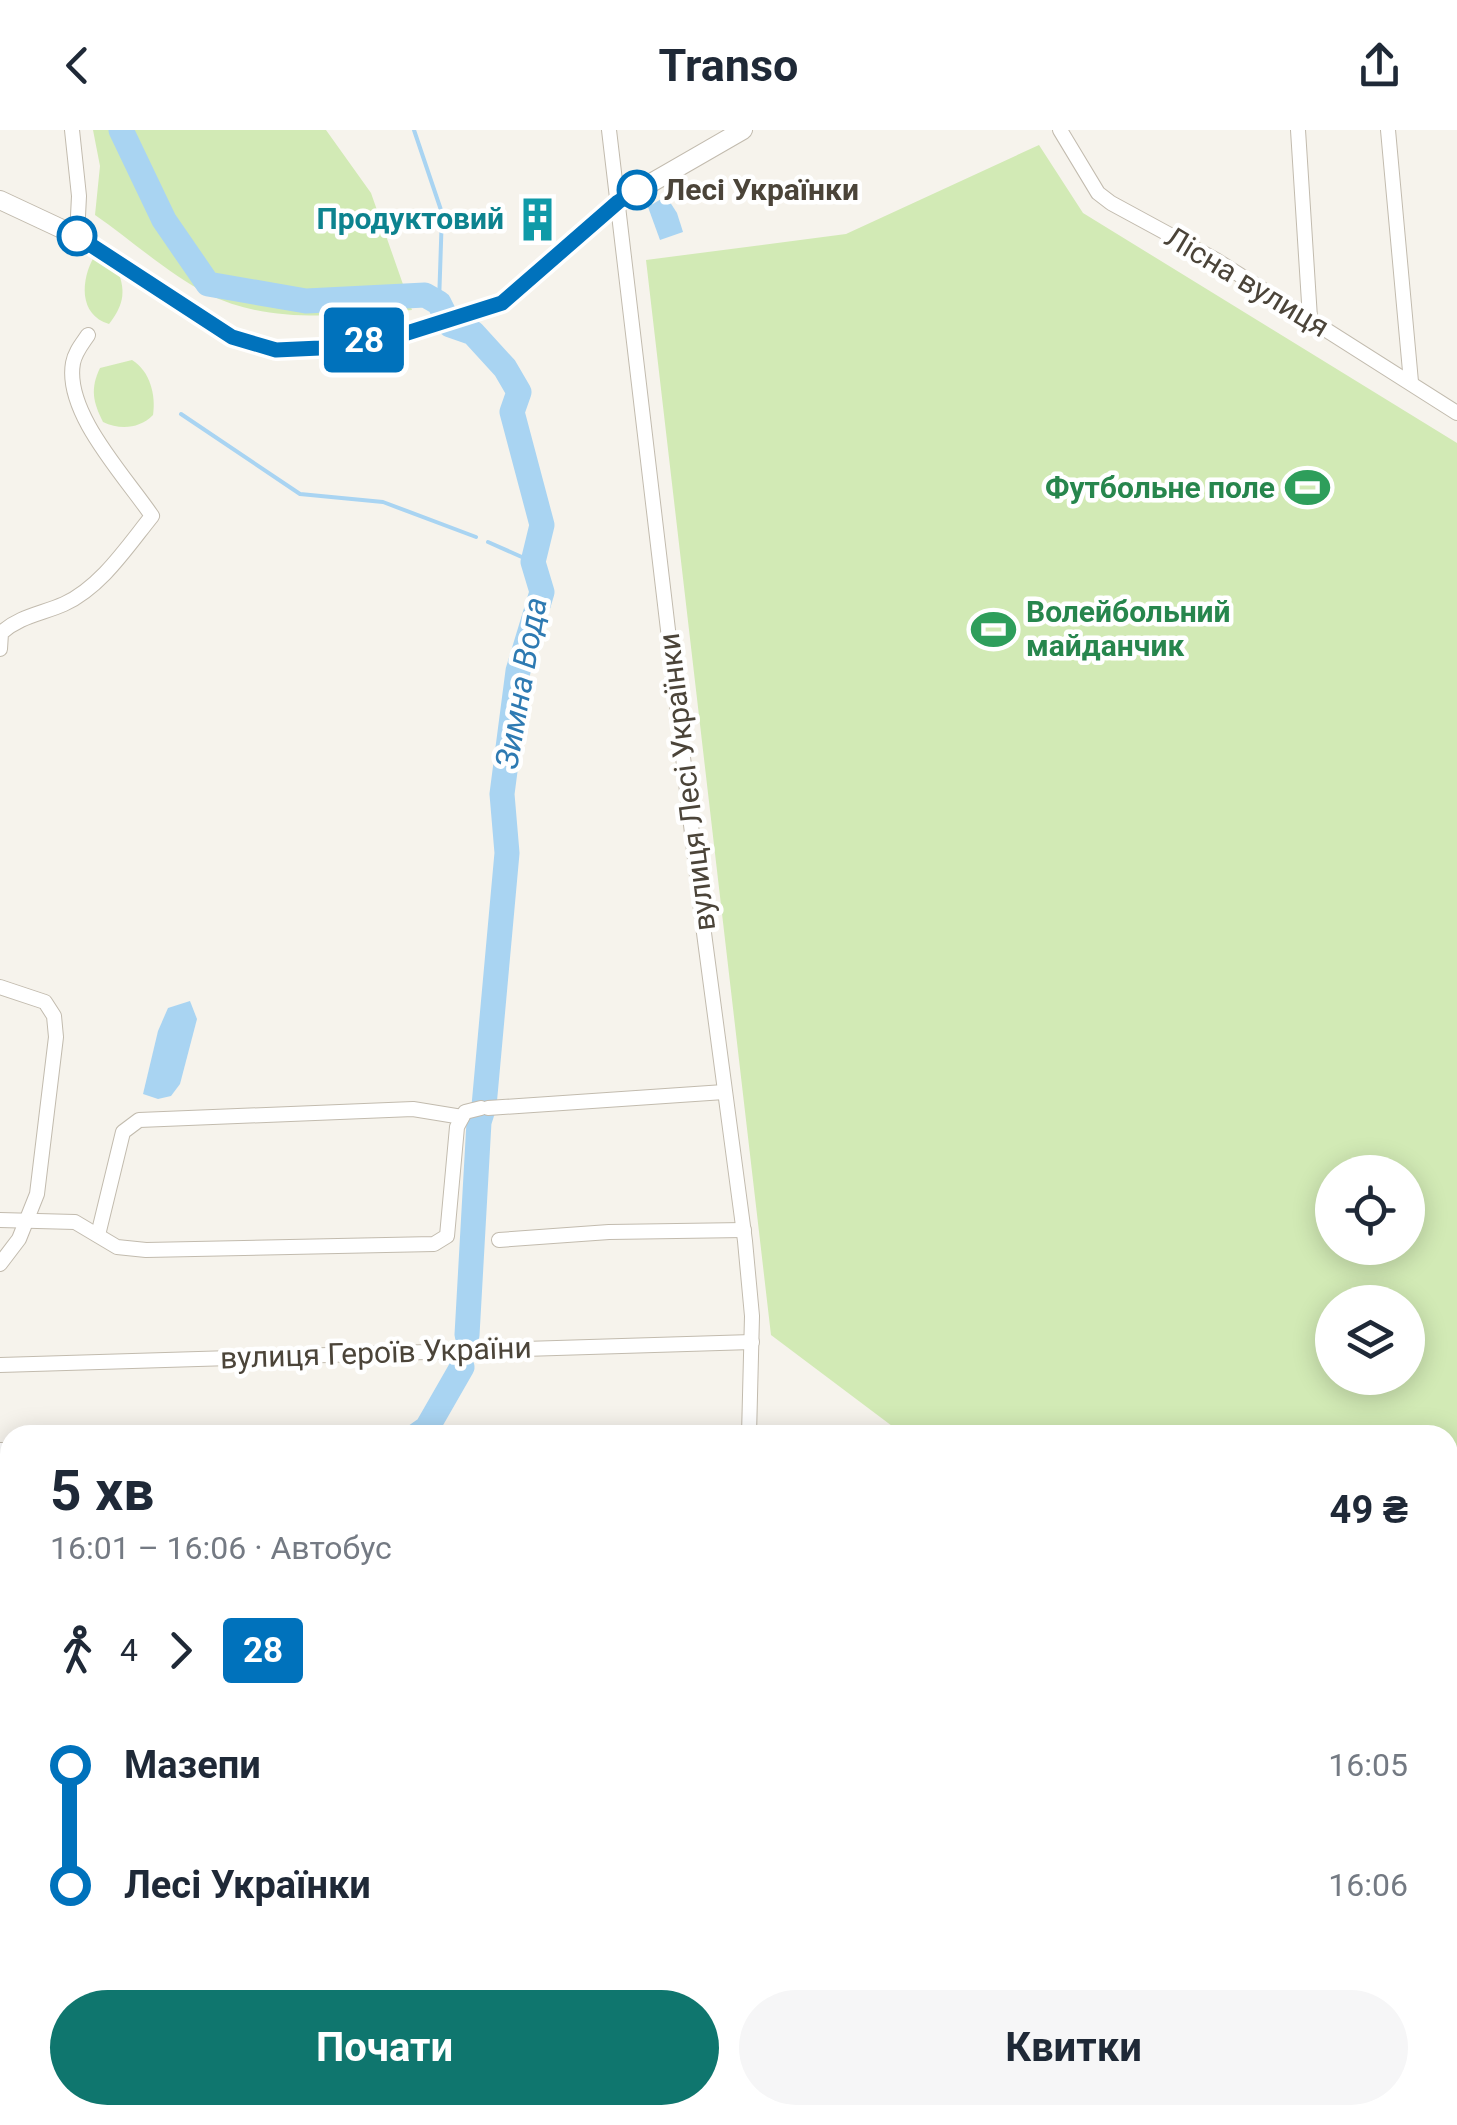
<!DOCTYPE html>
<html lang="uk">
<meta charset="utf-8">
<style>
:root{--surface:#fff;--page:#f6f6f7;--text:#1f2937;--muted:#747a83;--accent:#0f766e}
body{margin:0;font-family:Roboto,sans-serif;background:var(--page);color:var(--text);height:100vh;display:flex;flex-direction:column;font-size:38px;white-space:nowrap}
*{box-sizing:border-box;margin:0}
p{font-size:32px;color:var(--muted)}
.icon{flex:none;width:55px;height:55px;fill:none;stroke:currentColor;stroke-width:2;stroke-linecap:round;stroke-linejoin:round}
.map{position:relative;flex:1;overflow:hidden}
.sheet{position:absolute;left:0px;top:1295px;width:1458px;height:700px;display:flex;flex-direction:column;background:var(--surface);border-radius:30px 30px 0 0;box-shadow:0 5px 25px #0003}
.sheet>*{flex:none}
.badge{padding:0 20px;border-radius:8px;font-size:35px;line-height:65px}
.tools{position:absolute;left:1315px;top:1025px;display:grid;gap:20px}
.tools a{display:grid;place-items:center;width:110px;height:110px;border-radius:50%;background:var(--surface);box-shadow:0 5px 25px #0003;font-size:50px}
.map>.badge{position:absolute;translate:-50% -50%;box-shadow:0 0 0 5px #fff}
.legs{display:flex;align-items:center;gap:15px;height:110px;padding:0 50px;font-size:32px}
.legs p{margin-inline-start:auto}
.overview{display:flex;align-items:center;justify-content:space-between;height:170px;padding:0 50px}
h1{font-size:55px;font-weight:700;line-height:75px}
.button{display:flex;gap:20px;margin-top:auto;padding:20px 50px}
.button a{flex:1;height:115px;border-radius:60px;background:var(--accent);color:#fff;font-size:40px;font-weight:700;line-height:115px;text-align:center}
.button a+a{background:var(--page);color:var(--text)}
ul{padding:0 50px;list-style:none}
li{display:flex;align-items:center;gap:35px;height:120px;font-size:38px}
li i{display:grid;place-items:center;width:15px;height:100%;margin:0 12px;background:currentColor}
li i::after{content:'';width:25px;height:25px;margin:-12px;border:8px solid;border-radius:50%;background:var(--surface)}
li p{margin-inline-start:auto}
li:first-child i{background:linear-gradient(#0000 50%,currentColor 0)}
li:last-child i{background:linear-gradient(currentColor 50%,#0000 0)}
header{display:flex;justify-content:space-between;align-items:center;height:130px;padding:0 50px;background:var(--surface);font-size:45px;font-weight:700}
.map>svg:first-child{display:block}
.industrial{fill:#e6e2dd}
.green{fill:#d2eab5;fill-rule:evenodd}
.water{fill:#a9d4f2}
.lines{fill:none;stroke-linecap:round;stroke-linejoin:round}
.stream{stroke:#a9d4f2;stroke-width:4}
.river{stroke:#a9d4f2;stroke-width:25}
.minor-casing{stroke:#c2bbae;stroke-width:16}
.tertiary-casing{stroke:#c2bbae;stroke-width:20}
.minor{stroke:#fff;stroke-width:14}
.tertiary{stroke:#fff;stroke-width:18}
.line-1-casing{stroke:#fff;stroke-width:22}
.line-1{stroke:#0072bc;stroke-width:15}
.stop-1-dot{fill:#fff;stroke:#0072bc;stroke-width:5}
.labels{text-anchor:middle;stroke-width:9;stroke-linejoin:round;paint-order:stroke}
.stop-label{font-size:30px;font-weight:bold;fill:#4b4439;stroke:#fff;text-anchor:start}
.culture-label{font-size:30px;font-weight:bold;fill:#0d838f;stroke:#fff;text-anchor:end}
.street-label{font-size:30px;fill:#4b4439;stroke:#fff}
.leisure-label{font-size:30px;font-weight:bold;fill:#27864d;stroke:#fff;text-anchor:end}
.water-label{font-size:32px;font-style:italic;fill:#2e7ab2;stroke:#fff}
</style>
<header><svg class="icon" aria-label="back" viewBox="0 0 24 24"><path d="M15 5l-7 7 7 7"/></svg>Transo<svg class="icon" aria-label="share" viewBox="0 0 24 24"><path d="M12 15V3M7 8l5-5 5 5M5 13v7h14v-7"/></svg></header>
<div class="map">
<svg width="1457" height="1995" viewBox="0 0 1457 1995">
<rect width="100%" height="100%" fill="#f6f3ec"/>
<path class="industrial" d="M 680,1985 L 866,1985 L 866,1995 L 682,1995 Z"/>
<g class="green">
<path d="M 93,0 L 326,0 L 371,63 L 412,180 C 345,185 270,195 208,164 C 170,145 131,110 95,85 L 100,36 Z"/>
<path d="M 1039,15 L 1083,83 L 1457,313 L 1457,1443 L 1448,1442 L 1448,1305 L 904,1305 L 771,1205 L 646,130 L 846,104 ZM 1332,1042 L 1408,1042 L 1408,1118 L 1332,1118 ZM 1332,1172 L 1408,1172 L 1408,1248 L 1332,1248 Z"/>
<path d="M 94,127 L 116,136 C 126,160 125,173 109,194 C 78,185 81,149 94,127 Z"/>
<path d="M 132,230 C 150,241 156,265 153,285 C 139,299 120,300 103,292 C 93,272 90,259 100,238 Z"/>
</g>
<g class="water">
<path d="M 666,66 L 677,83 L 683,102 L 660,110 L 648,77 Z"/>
<path d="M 190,871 L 197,889 L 180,954 L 171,966 L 158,969 L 143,964 L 158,901 L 168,878 Z"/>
</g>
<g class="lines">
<g class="stream">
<path d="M 414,0 L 442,83 L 439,173"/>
<path d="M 181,284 L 300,364 L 383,372 L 476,407"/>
<path d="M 488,412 L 533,432"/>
</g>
<g class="river">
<path d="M 121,0 L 164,90 L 208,154 L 306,171 L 425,165 L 439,173 L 450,195 L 473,203 L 505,238 L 519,262 L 512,282 L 542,395 L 533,432 L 542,462 L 518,541 L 502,664 L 507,723 L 484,976 L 479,992 L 467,1205"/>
<path d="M 417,1305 L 427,1298 L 462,1237"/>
<path d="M 49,1985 L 56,1995"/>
</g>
<defs>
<g id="minor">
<path d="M 72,0 L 79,66 L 77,106"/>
<path d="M 609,0 L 702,788 L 745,1111 L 752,1186 L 749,1305"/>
<path d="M 1060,0 L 1098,63 L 1111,73 L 1216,130 L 1457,283"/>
<path d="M 1298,0 L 1310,188"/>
<path d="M 1388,0 L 1411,252"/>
<path d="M 0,519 L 1,503 C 20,486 41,484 64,474 C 101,457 127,417 152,386 C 126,347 64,283 73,233 C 75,222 82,214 88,205"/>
<path d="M 0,857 L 45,872 L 54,886 L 56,907 L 37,1064 L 19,1109 L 0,1134"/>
<path d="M 488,978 L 724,962"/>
<path d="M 0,1090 L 75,1092 L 117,1117 L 146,1120 L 434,1114 L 447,1106 L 457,997 L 465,982 L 481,978"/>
<path d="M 98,1105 L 123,1002 L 139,990 L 413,979 L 462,987"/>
<path d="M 499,1110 L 609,1102 L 744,1100"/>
<path d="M 0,1235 L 752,1212"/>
<path d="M 0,1320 L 10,1320"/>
<path d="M 1448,1521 L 1457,1522"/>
<path d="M 0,1668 L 10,1670"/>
<path d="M 1448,1692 L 1457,1692"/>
<path d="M 1448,1899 L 1457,1916"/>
<path d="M 1334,1985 L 1339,1995"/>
<path d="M 190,1995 L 193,1985"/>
<path d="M 662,1995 L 666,1985"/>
</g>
<path id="tertiary" d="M 0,70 L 77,106 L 232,207 L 276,220 L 320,218 L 404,204 L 502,173 L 618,72 L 743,0"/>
</defs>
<use href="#minor" class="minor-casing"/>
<use href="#tertiary" class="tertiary-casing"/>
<use href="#minor" class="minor"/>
<use href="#tertiary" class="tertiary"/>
</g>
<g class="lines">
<defs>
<path id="line-1" d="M 77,106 L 232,207 L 276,220 L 320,218 L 404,204 L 502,173 L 618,72 L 637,60"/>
</defs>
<use href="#line-1" class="line-1-casing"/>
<use href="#line-1" class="line-1"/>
</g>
<defs>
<symbol id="building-bare" viewBox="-9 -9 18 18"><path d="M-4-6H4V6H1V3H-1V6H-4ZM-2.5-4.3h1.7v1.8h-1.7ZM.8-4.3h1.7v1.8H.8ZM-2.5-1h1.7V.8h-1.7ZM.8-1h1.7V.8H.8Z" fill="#0f9aa8" stroke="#fff" stroke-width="2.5" paint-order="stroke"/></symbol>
<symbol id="stadium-bare" viewBox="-9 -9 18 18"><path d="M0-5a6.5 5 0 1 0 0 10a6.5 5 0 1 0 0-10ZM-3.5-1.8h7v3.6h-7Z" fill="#2e9e5b" stroke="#fff" stroke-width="2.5" paint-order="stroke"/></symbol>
</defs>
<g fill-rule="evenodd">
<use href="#building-bare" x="506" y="58" width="63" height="63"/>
<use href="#stadium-bare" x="1276" y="326" width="63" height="63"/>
<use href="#stadium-bare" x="962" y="468" width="63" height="63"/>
</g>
<g class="stop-1-dot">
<circle cx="637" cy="60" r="18"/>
<circle cx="77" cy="106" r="18"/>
</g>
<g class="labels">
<g class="stop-label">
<text x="664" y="70">Лесі Українки</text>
</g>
<g class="culture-label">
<text x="504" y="99">Продуктовий</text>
</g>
<g class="street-label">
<text transform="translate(1247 152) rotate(31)" y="10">Лісна вулиця</text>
<text transform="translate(687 652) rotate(-97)" y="10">вулиця Лесі Українки</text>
<text transform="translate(376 1223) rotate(-2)" y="10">вулиця Героїв України</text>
</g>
<g class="leisure-label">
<text x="1275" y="368">Футбольне поле</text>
<text x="1026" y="492" text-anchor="start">Волейбольний<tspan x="1026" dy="34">майданчик</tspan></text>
</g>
<g class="water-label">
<text transform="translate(521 553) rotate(-80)" y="11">Зимна Вода</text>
</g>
</g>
</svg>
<div class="tools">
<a><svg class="icon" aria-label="locate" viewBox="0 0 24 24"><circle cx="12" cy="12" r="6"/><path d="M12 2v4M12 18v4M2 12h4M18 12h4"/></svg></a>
<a><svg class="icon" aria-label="layers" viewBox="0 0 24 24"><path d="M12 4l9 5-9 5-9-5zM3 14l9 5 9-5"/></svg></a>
</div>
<b class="badge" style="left:364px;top:210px;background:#0072bc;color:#fff">28</b>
<section class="sheet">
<div class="overview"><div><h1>5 хв</h1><p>16:01 – 16:06 · Автобус</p></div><b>49 ₴</b></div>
<div class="legs"><svg class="icon" aria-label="walk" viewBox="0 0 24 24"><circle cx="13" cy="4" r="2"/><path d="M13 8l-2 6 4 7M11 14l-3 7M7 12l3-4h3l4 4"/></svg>4<svg class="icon" aria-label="forward" viewBox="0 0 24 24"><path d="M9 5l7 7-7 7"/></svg><b class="badge" style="background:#0072bc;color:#fff">28</b></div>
<ul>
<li><i style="color:#0072bc"></i><b>Мазепи</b><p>16:05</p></li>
<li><i style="color:#0072bc"></i><b>Лесі Українки</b><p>16:06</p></li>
</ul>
<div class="button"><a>Почати</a><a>Квитки</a></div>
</section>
</div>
